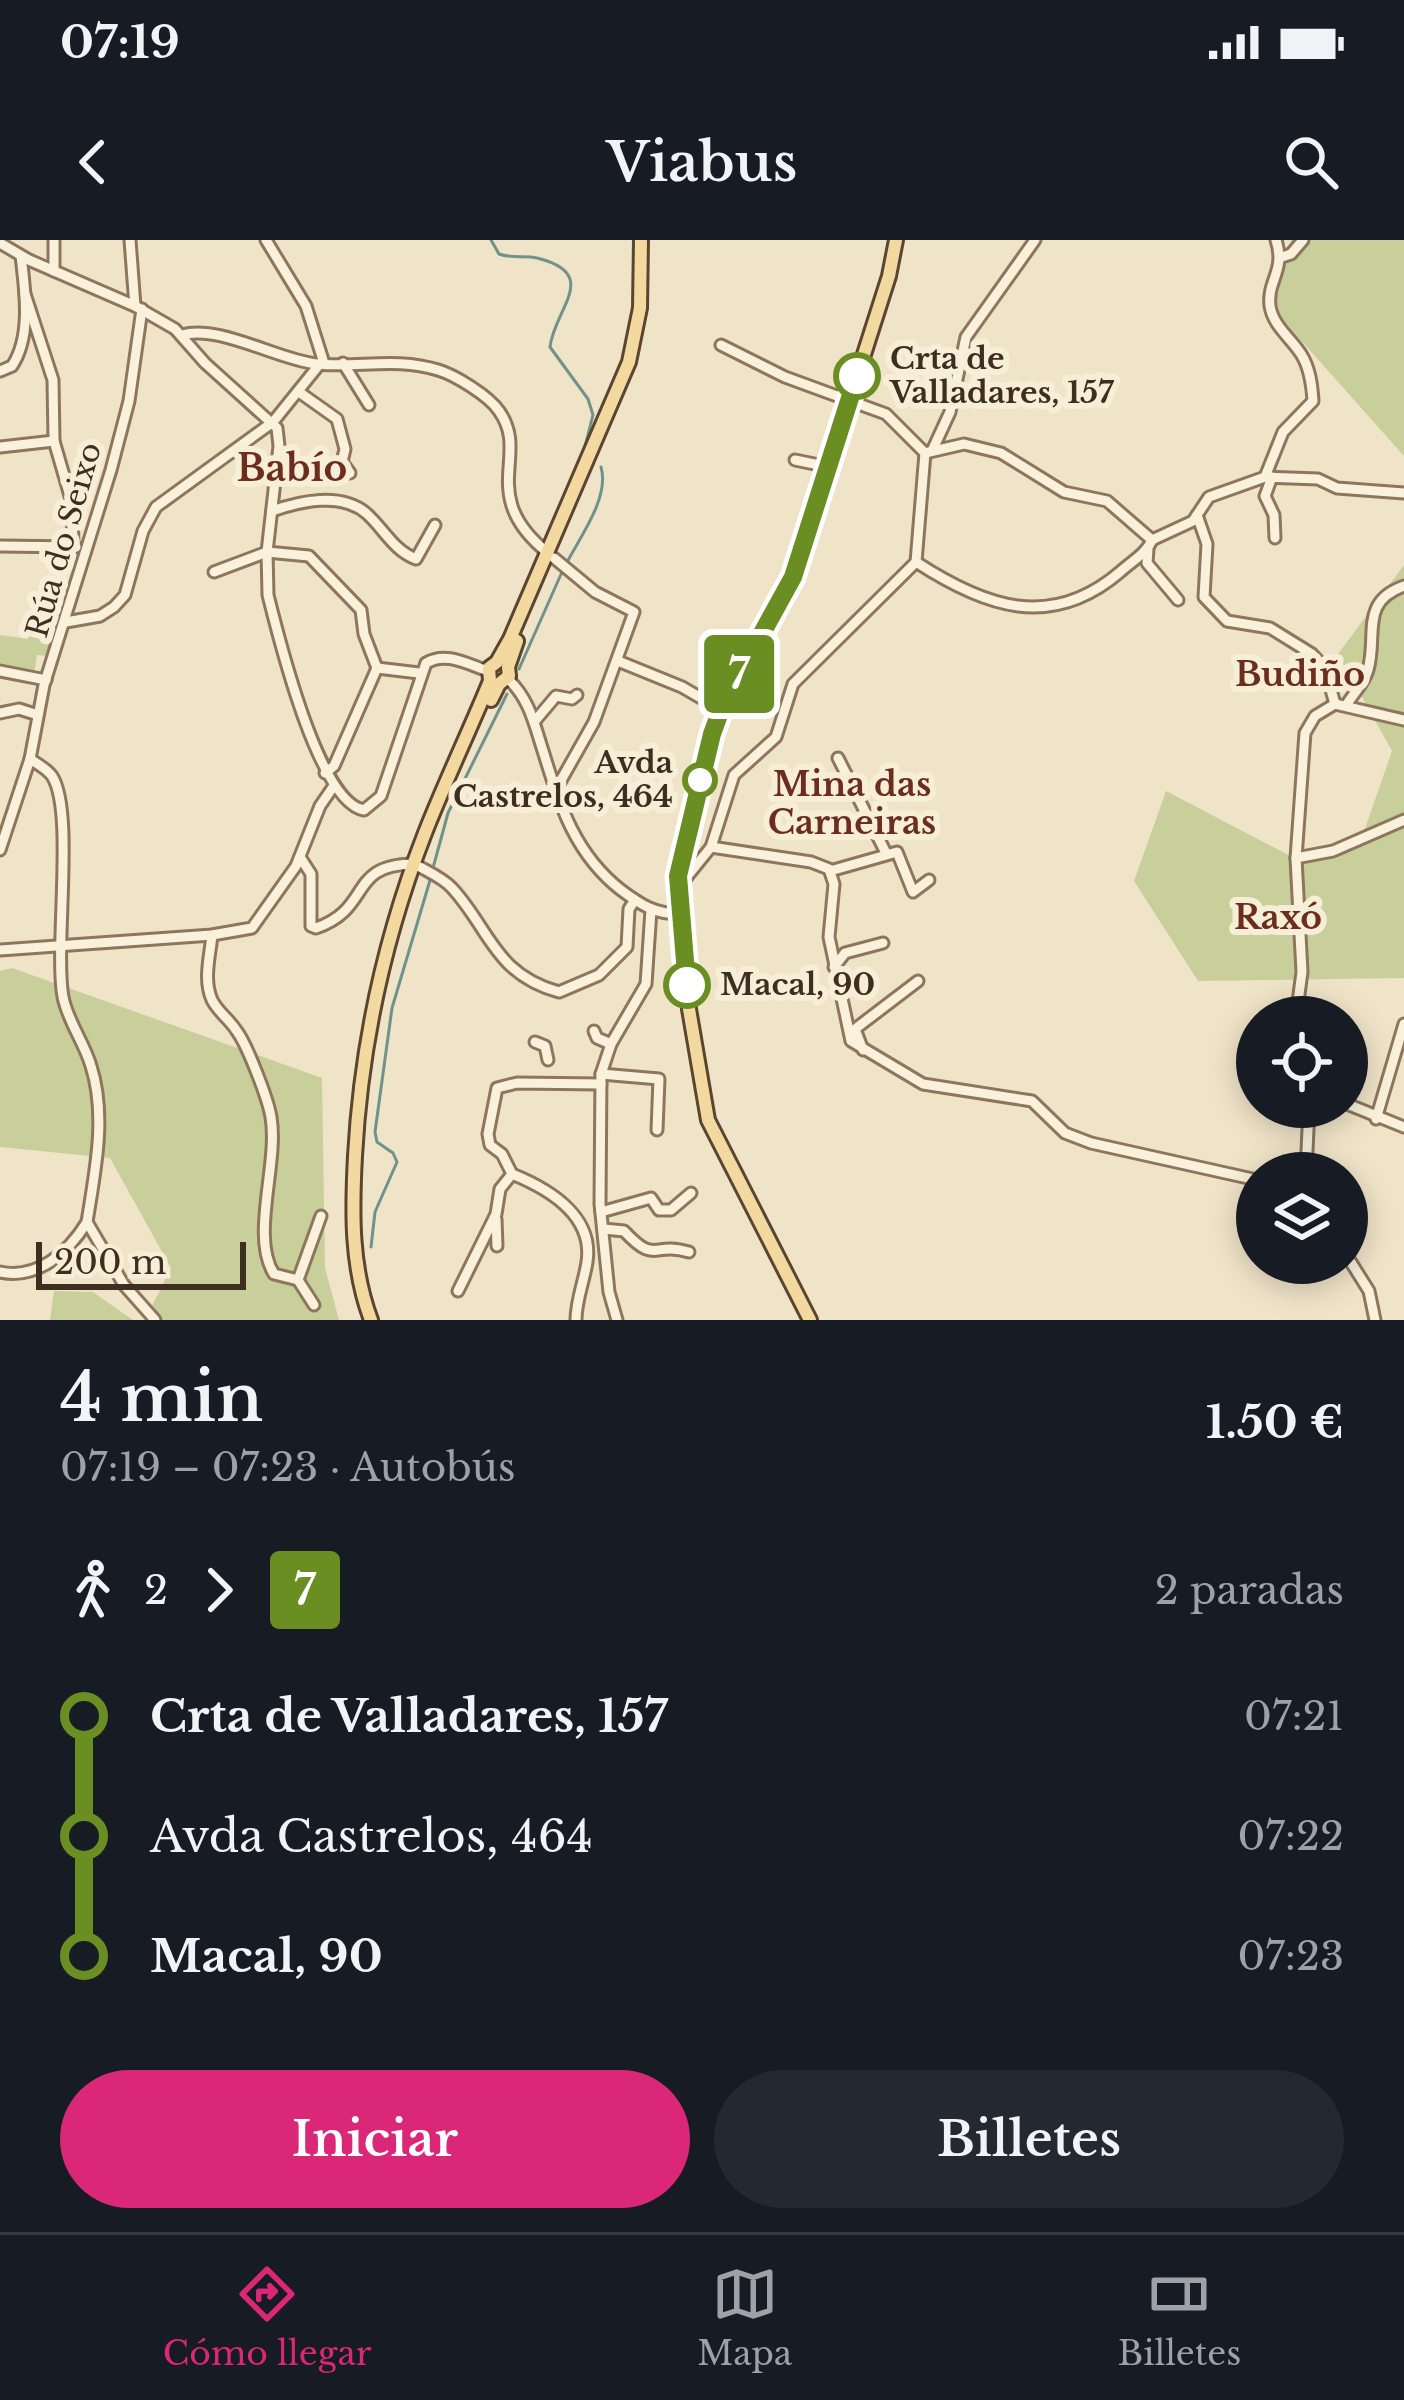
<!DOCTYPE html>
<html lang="es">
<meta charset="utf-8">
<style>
:root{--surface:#171b24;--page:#242831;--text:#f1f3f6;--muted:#9ea1a6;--line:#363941;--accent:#db2777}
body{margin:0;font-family:"Libre Baskerville",serif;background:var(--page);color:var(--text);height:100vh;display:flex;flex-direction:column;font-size:45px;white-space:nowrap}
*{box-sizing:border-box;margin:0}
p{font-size:39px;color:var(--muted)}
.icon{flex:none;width:66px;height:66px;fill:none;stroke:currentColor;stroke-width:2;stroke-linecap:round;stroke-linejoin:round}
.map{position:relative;height:1080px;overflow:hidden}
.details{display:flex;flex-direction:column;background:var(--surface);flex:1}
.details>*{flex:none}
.badge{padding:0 24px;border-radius:9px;font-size:42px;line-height:78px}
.tools{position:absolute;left:1236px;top:756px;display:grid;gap:24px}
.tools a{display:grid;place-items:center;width:132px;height:132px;border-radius:50%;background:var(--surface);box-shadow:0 6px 30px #0003;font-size:60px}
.scale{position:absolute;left:36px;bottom:30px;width:210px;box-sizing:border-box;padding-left:12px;border:6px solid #3d2e20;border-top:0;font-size:33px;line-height:42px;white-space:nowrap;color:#3d2e20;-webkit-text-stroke:9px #f7eed8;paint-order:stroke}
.map>.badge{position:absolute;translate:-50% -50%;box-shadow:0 0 0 6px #fff}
.legs{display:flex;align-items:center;gap:18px;height:132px;padding:0 60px;font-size:39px}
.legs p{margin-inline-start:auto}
.headline{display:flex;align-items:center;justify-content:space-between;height:204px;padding:0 60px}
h1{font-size:66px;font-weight:600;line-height:90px}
.cta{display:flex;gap:24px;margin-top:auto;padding:24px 60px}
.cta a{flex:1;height:138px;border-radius:72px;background:var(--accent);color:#fff;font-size:48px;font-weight:600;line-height:138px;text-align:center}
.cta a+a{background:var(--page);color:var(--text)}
ul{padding:0 60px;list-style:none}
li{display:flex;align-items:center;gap:42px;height:120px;font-size:45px}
li i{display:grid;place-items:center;width:18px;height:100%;margin:0 15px;background:currentColor}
li i::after{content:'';width:30px;height:30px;margin:-15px;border:9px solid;border-radius:50%;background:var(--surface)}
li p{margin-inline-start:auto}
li:first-child i{background:linear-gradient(#0000 50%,currentColor 0)}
li:last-child i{background:linear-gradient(currentColor 50%,#0000 0)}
.status{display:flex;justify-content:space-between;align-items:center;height:84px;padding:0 60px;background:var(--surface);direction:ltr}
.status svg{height:33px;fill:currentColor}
header{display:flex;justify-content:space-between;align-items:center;height:156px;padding:0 60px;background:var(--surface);font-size:54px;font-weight:600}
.dock{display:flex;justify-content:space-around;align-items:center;height:168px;border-top:3px solid var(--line);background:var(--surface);font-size:33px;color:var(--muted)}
.dock a{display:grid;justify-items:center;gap:6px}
.dock .selected{color:var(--accent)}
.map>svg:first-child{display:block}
.green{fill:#c9cf9b}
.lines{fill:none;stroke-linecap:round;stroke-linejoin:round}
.stream{stroke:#6f938a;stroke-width:3}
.minor-casing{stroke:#8d765c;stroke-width:15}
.major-casing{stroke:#5b4430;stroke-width:18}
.minor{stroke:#faf1dc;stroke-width:9}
.major{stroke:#f3d9a0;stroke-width:12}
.line-1-casing{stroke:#fff;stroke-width:27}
.line-1{stroke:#6b8e23;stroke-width:18}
.stop-1-dot{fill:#fff;stroke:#6b8e23;stroke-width:6}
.labels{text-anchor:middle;stroke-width:12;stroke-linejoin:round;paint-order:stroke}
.stop-label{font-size:30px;font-weight:bold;fill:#3d2e20;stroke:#f7eed8;text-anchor:start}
.street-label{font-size:30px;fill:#3d2e20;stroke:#f7eed8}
.neighbourhood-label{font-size:33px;font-weight:bold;fill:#6b2e1e;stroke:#f7eed8}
.quarter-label{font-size:36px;font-weight:bold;fill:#6b2e1e;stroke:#f7eed8}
</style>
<div class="status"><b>07:19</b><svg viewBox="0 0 49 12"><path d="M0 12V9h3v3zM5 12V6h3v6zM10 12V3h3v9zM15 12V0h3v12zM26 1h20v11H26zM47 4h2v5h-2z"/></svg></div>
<header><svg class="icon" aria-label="back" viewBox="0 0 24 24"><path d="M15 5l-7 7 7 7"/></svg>Viabus<svg class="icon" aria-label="search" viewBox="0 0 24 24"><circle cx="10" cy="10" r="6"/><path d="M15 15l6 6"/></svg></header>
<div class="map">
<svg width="1404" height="1080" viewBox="0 0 1404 1080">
<rect width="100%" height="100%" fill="#f0e4c8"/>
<g class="green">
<path d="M 1291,0 L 1404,0 L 1404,216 L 1273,69 Z"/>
<path d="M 1404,325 L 1404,738 L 1198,741 L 1134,641 L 1166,551 L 1298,620 L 1361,600 L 1392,511 L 1338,414 Z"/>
<path d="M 31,381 L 60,383 L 49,416 L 37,415 L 34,435 L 0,432 L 0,395 L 28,399 Z"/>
<path d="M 12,728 L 322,838 L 325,1028 L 339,1080 L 145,1080 L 171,1028 L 110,918 L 0,907 L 0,731 Z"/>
<path d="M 54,1051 L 93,1052 L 133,1080 L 50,1080 Z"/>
</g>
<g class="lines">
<g class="stream">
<path d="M 491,0 L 499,14 C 512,19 525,15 537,18 C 602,34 554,69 550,107 L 588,159 L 593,175 L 582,218"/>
<path d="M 566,324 C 580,297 610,257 601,227"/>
<path d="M 519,429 L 562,332"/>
<path d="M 433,628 L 448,573 L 507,454"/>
<path d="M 371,1007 L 375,972 L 397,922 L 393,913 L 377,902 L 375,892 L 392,768 L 431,637"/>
</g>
<defs>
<g id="minor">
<path d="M 130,0 L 135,66"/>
<path d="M 0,3 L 29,20 L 135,66 L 175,89 L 205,123 L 277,188 L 279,206 L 267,312 L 268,355 C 279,399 319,563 364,570 L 381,556 L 426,423 C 446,411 467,424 488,431"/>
<path d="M 1282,17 L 1291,14 L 1303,0"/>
<path d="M 54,31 L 54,0"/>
<path d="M 25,54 L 53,140 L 54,201 L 72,263 L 73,306"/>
<path d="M 182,95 C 219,84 278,120 317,124 C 358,128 397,117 438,130 C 455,135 489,156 499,171 C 531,215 476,255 548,313"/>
<path d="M 721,105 L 785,137 L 886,174 L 925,213 L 964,204 L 1001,213 L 1064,252 L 1107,261 L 1152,300"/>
<path d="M 343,123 L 369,165"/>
<path d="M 0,131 L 12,126 C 32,96 25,50 21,16"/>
<path d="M 299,152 L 337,179 L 345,209 L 342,222 L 350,233"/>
<path d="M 0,207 L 54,201"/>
<path d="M 932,211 L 950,172 L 966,97 L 1035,0"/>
<path d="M 795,220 L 829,227"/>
<path d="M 1265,237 L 1283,192 L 1313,161 C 1312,145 1310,128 1301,114 C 1291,98 1273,86 1270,66 C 1267,40 1286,31 1276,0"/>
<path d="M 1272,237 L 1265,256 L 1274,275 L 1275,298"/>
<path d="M 272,271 C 300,261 341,252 366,273 C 384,289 393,310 416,319 L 435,285"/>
<path d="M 1197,275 L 1207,304 L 1204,357 L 1227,381 L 1270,388 L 1312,414 L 1325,428 L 1335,464"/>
<path d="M 1152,300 L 1193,281 L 1209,257 L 1265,237 L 1318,239 L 1337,248 L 1404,253"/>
<path d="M 0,306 L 76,307"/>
<path d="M 1148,309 L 1147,323 L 1178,360"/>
<path d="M 554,318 L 595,352 L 634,372 L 594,482 L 555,551"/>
<path d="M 916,322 C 985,367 1051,391 1120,332 C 1132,321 1146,314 1152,300"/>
<path d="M 214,332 L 267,312 L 309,316 L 361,370 L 364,394 L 377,428"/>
<path d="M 66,382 L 100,376 L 114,367 L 125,355 L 143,291 L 156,267 L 273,182 L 323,120 L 306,66 L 266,0"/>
<path d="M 618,421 L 682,447 L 720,469"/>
<path d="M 0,431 L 46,440"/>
<path d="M 508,439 C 530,459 535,487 544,514 C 560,567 576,615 621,650 C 641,665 655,674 680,674"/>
<path d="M 1347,464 C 1354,453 1365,442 1368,430 C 1378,395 1359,362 1404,346"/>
<path d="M 0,473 L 19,469 L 38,475"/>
<path d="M 534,482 L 556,456 L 572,459 L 577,455"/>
<path d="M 838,518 L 886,613"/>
<path d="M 30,519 C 38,524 47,529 52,536 C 75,571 54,707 63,757 C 68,782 84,802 91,826 C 107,876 95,931 87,982"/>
<path d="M 325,533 L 334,526 L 377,428 L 419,433"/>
<path d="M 711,607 L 811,622 L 829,629 L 834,644 L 829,697 L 851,801 L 923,844 L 1032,861 L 1065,893 L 1091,903 L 1257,940"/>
<path d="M 0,610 L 30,519 L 44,445 L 111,230 L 129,161 L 142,69"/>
<path d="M 300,617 L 311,634 L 311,686 L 316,688 C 373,668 347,625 413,624"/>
<path d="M 1296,618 L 1333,611 L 1404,580"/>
<path d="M 420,627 C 431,633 444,639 452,648 C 490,689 494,734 559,752 L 599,735 L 627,707 L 629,669 L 635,660"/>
<path d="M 830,631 L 897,612 L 913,652 L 929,640"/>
<path d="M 677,649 L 711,607 L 734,535 L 776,497 L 793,444 L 916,322 L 925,213"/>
<path d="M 212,695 C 210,716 203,740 212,760 C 218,772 229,779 236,790 C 247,804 268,859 271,877 C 279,924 250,996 274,1034 L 298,1040 L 321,976"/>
<path d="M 0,710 L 212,695 L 252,688 L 296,626 L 320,566 L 333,547"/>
<path d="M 834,727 L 845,713 L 883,703"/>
<path d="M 1296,777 L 1302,732 L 1296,618 L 1305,493 L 1315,476 L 1335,464 L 1404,480"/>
<path d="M 594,791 L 597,798 L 611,804"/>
<path d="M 535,802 L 545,806 L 548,820"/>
<path d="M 863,810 L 855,789 L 918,741"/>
<path d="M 601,834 L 659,839 L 657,890"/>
<path d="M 1347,864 L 1404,887"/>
<path d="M 1376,879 L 1404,784"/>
<path d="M 1306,933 L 1309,867"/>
<path d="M 512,934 L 502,914 L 490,905 L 488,894 L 497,848 L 517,843 L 601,844"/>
<path d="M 601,972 L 651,958 L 659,970 L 671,970 L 691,953"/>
<path d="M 496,979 L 497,1006"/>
<path d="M 604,989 L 624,991 C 657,1026 651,1001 689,1012"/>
<path d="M 1347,1016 L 1369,1051 L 1375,1080"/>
<path d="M 0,1032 C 37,1040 68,1013 87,982 L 124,1045 L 155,1080"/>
<path d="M 298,1040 L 314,1065"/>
<path d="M 458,1051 L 496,974 L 500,949 L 512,934 C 549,949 594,976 587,1022 C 584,1042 576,1060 576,1080"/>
<path d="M 617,1080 L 609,1052 L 600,964 L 601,834 L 611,804 L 646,744 L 651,670"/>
</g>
<g id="major">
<path d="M 491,460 L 499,444 L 509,436 L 508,427 L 517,401"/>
<path d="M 371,1080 C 351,1027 352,972 355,916 C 361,806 385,696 425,593 C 445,542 469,492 490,441 L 489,428 L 497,422 L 510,399 L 629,122 L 640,68 L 641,0"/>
<path d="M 810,1080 L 708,880 L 689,769 L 678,636 L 715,482 L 793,337 L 889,36 L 896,0"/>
</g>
</defs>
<use href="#minor" class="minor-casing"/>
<use href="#major" class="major-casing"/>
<use href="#minor" class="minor"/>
<use href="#major" class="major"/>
</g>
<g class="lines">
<defs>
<path id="line-1" d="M 687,745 L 678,636 L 712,494 L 723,464 L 793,337 L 857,136"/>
</defs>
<use href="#line-1" class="line-1-casing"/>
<use href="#line-1" class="line-1"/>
</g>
<g class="stop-1-dot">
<circle cx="857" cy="136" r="21"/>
<circle cx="700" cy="540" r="15"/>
<circle cx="687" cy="745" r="21"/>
</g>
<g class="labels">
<g class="stop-label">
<text x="890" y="129">Crta de<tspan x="890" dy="34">Valladares, 157</tspan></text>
<text x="673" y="533" text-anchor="end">Avda<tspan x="673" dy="34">Castrelos, 464</tspan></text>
<text x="720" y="755">Macal, 90</text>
</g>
<g class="street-label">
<text transform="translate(64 300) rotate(-74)" y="10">Rúa do Seixo</text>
</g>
<g class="neighbourhood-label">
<text x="1300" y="446">Budiño</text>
<text x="852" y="556">Mina das<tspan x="852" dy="38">Carneiras</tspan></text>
<text x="1278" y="689">Raxó</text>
</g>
<g class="quarter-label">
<text x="292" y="241">Babío</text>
</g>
</g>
</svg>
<div class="tools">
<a><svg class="icon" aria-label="locate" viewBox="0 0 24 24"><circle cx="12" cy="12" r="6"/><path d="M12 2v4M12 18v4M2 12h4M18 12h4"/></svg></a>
<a><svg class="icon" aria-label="layers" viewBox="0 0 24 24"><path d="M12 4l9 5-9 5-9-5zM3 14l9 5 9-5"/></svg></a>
</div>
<div class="scale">200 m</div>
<b class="badge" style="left:739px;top:434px;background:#6b8e23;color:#fff">7</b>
</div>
<section class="details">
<div class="headline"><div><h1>4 min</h1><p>07:19 – 07:23 · Autobús</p></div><b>1.50 €</b></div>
<div class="legs"><svg class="icon" aria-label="walk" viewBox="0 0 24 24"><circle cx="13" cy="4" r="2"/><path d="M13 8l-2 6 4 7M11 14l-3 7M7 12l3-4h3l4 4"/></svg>2<svg class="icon" aria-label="forward" viewBox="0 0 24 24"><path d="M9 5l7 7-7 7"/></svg><b class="badge" style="background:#6b8e23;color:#fff">7</b><p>2 paradas</p></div>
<ul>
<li><i style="color:#6b8e23"></i><b>Crta de Valladares, 157</b><p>07:21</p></li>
<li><i style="color:#6b8e23"></i><span>Avda Castrelos, 464</span><p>07:22</p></li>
<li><i style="color:#6b8e23"></i><b>Macal, 90</b><p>07:23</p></li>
</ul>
<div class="cta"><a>Iniciar</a><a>Billetes</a></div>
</section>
<nav class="dock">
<a class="selected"><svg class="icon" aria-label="directions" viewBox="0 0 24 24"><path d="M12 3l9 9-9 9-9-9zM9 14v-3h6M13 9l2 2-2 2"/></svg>Cómo llegar</a>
<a><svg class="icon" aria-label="map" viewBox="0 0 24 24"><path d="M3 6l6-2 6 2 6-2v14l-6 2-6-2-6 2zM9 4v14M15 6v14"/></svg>Mapa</a>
<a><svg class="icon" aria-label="tickets" viewBox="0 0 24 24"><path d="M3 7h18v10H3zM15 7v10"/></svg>Billetes</a>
</nav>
